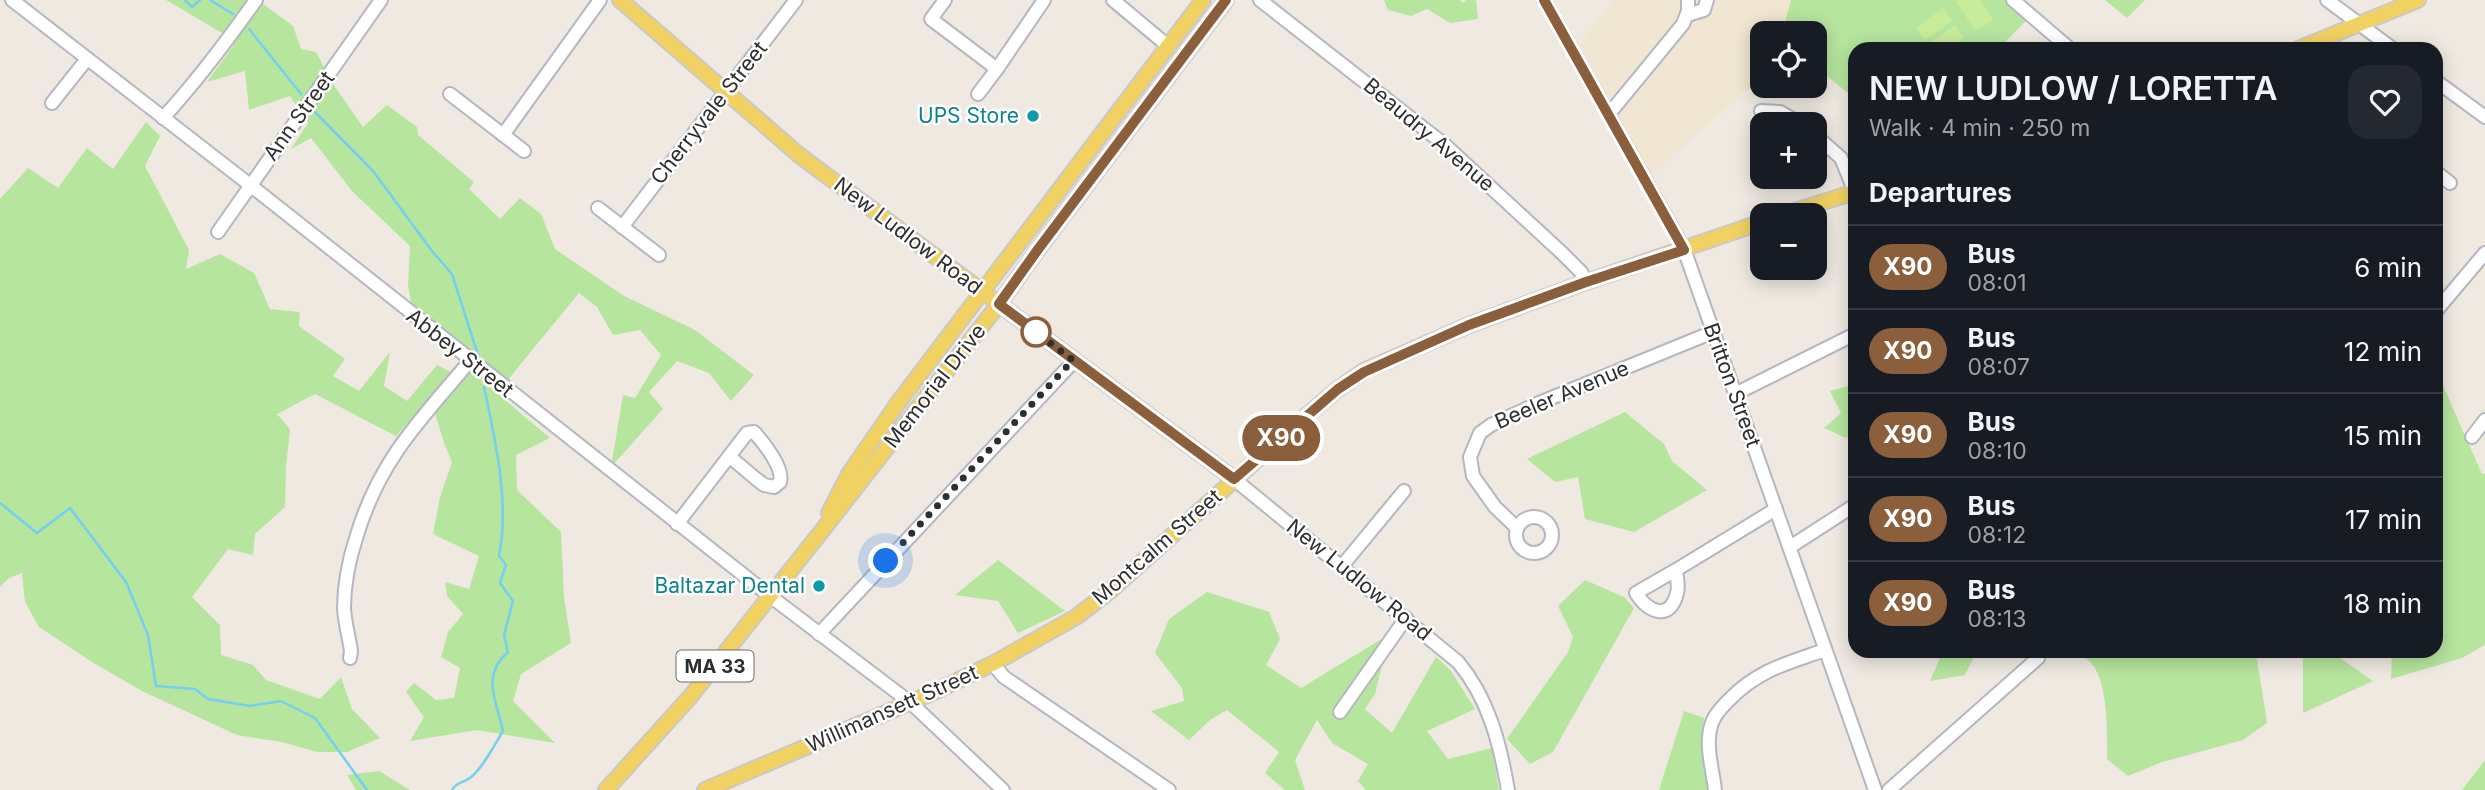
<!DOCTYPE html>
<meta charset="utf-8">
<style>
:root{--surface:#171b24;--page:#242831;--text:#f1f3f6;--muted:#9ea1a6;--line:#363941}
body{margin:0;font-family:Inter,sans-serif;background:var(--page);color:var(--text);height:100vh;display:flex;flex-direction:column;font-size:26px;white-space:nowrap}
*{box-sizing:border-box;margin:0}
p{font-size:23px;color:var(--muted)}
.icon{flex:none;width:38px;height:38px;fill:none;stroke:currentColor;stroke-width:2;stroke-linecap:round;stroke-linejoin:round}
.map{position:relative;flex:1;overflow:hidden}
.side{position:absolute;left:1848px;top:42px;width:595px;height:616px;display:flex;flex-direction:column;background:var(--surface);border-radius:21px;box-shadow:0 4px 18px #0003}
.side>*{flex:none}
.badge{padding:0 14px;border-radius:23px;font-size:24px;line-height:46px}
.buttons{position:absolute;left:1750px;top:21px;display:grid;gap:14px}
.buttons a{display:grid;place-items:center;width:77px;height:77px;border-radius:14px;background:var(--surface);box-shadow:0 4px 18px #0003;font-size:35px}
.you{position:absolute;width:35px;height:35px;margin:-18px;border:5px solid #fff;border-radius:50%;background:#1a73e8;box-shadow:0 0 0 10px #1a73e833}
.map>.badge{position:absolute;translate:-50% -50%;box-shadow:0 0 0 4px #fff}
h2{padding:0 21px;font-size:26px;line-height:63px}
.round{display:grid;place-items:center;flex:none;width:74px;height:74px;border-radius:21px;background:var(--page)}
.headline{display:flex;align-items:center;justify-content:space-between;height:119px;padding:0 21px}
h1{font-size:33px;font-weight:600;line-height:52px}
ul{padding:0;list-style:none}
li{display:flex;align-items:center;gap:21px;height:84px;padding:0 21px;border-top:2px solid var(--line)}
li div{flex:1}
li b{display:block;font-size:26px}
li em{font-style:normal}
li .badge{min-width:77px;font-weight:700;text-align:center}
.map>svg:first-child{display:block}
.education{fill:#f0e6d1}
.green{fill:#b6e59e}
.pitch{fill:#c9ec9a}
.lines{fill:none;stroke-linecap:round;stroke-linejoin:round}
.stream{stroke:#75cff0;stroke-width:2.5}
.minor-casing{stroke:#b4b7c1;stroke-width:16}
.major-casing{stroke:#c9c9c9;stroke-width:18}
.minor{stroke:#fff;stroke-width:12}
.major{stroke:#f2d163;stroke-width:14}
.line-casing{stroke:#fff;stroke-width:16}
.line{stroke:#8b5e3c;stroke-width:10}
.walk{stroke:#2e2e2e;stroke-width:7;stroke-dasharray:0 12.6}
.culture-dot{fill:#0f9aa8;stroke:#fff;stroke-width:2.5}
.stop-dot{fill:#fff;stroke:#8b5e3c;stroke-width:3.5}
.labels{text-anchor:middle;stroke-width:5;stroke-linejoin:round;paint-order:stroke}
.shield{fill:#fff;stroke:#6d6d6d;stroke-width:2}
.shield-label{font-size:19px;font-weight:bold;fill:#2e2e2e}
.street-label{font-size:21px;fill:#2e2e2e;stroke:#fff}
.culture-label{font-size:21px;fill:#0d838f;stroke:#fff;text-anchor:end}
</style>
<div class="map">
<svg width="2485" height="790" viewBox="0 0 2485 790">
<rect width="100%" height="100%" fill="#efe9e1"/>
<path class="education" d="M 1614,0 L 1791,0 L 1782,33 L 1762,33 L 1762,76 L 1651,175 L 1579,44 Z"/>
<g class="green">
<path d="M 166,0 L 258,0 L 293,26 L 301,49 L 316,52 L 333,84 L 363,127 L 387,105 L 417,127 L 418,135 L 474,182 L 469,189 L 500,219 L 520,198 L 541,214 L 555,249 L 624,296 L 695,330 L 754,375 L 731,401 L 709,373 L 677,361 L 649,392 L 663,409 L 611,467 L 623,395 L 635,398 L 661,355 L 640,330 L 613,335 L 597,307 L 579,293 L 506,382 L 412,307 L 408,285 L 410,246 L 352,191 L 311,138 L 291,149 L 308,123 L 290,96 L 249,110 L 245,71 L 207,82 L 234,45 L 222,33 Z"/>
<path d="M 1384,0 L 1460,0 L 1463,3 L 1466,0 L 1476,0 L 1478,19 L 1450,23 L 1427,9 L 1411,16 L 1388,10 Z"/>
<path d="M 1791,0 L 2016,0 L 2029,12 L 2022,17 L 2026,21 L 2006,41 L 2010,49 L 1855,49 L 1855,99 L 1815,66 L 1815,33 L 1782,33 Z"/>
<path d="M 2105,0 L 2145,0 L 2127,18 Z"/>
<path d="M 146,122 L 160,136 L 145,166 L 189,250 L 186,269 L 220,254 L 254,273 L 270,309 L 300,312 L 299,326 L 345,359 L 333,376 L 359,391 L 390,352 L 384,386 L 407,401 L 437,365 L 451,372 L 396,436 L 315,394 L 277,414 L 290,429 L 286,467 L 285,507 L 255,534 L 253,555 L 228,549 L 192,597 L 220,625 L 221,655 L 253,665 L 266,680 L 320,699 L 341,677 L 352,709 L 380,738 L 347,752 L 317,752 L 282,742 L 237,735 L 142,691 L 92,662 L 39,627 L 25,602 L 22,573 L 9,578 L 0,587 L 0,199 L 28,168 L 58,188 L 87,148 L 113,169 Z"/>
<path d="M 2436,370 L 2482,474 L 2485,473 L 2485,645 L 2462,658 L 2391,679 L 2392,651 L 2436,651 Z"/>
<path d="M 471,371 L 550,438 L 516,455 L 517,490 L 561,532 L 564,597 L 571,643 L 521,674 L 513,701 L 555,743 L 477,730 L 410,741 L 424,717 L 406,692 L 414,683 L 436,700 L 454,698 L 460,668 L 441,657 L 448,632 L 463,614 L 447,596 L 445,582 L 469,589 L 479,556 L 433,534 L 440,497 L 452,462 L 444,443 L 435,413 Z"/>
<path d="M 1855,384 L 1855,432 L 1846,438 L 1824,428 L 1841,413 L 1830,391 Z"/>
<path d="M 1625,412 L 1664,444 L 1672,461 L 1707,490 L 1634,532 L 1585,519 L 1578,477 L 1555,482 L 1527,459 Z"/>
<path d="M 998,560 L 1065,611 L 1018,633 L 998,601 L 955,595 Z"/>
<path d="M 1585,580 L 1624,597 L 1634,608 L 1553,752 L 1530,764 L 1507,739 L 1568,652 L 1573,637 L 1558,606 Z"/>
<path d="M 1207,592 L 1269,612 L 1280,639 L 1266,665 L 1301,688 L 1390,634 L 1375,694 L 1365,709 L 1392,733 L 1436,657 L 1451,671 L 1475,709 L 1427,731 L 1448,759 L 1492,748 L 1499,790 L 1366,790 L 1358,781 L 1368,764 L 1332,743 L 1317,720 L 1295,760 L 1305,790 L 1285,790 L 1265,773 L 1279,752 L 1227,710 L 1210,720 L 1189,740 L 1151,711 L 1184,701 L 1182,688 L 1155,653 L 1169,619 Z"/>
<path d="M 1943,651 L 1977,651 L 1965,675 L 1930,681 Z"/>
<path d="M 2066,651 L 2240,651 L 2257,659 L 2267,723 L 2243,740 L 2162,762 L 2128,776 L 2107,759 C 2107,734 2109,675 2087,659 C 2082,655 2072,653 2066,651 Z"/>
<path d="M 2330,651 L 2373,681 L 2303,713 L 2303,657 Z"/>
<path d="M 1684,711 L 1704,718 L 1701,738 L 1710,790 L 1659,790 Z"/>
<path d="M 2485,760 L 2485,790 L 2462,790 Z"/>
<path d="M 379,771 L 410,790 L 356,790 L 347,775 Z"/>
</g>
<g class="pitch">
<path d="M 1959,0 L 1980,0 L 1993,19 L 1976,31 L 1956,2 Z"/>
<path d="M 1943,8 L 1952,21 L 1925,40 L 1916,28 Z"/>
<path d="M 1955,25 L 1964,38 L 1949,49 L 1932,49 L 1929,44 Z"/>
</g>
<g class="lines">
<g class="stream">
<path d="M 185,0 L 192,7 L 200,0"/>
<path d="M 210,0 L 233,14"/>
<path d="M 249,29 L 301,94"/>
<path d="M 315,112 L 373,171 L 432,251 L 452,274 L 478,355"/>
<path d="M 0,503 L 37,533 L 70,508 L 126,582 L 148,635 L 156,686 L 195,689 L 208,699 L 250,706 L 281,701 L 315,718 L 367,790"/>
<path d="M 452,790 C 456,782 463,783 470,778 C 483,768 495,744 503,731 C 496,700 481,675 508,652 L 504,635 L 513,601 L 500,583 L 506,565 L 499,556 C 510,503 495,439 484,387"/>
</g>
<defs>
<g id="minor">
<path d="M 12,0 L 250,185 L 770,596 L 911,703 L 1003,790"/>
<path d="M 945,0 L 931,19 L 997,69 L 1044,0"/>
<path d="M 1113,0 L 1168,46"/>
<path d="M 1260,0 L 1445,145 L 1563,254 L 1581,272 L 1586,282"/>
<path d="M 1544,0 L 1684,249 L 1875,790"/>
<path d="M 2013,0 L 2070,49"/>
<path d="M 2327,0 L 2393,49"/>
<path d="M 1687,15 L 1704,10 L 1707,0"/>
<path d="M 2436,81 L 2485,117"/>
<path d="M 450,94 L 524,151"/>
<path d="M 978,94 L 997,69"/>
<path d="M 52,103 L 87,59"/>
<path d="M 1761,111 L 1780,112 L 1801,124"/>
<path d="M 1609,114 L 1683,24 L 1688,11 L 1688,0"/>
<path d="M 163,118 C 197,81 227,41 256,0"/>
<path d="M 503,135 L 600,0"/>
<path d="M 1815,135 L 1841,158 L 1855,192"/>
<path d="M 2436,172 L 2450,183"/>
<path d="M 598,208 L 659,255"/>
<path d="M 622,227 L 796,0"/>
<path d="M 218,232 L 381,0"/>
<path d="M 2436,311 L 2485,253"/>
<path d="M 1735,394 L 1855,334"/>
<path d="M 2472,437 L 2485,420"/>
<path d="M 1234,479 L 1458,662 C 1489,699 1500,744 1508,790"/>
<circle cx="1534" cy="535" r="18"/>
<path d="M 677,524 L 747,433 L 754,432 C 764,443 784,468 780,482 L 774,487 L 764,485 L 755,478 L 729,456"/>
<path d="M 1517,528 L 1495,507 L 1473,476 L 1470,457 L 1480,433 L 1491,425 L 1539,403 L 1713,332"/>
<path d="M 1790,547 L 1855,505"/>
<path d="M 1342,566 L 1404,491"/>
<path d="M 1676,570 L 1636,593 C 1648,612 1670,622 1677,593 C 1679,587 1677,578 1676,570 L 1776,509"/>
<path d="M 819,634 L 1074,361"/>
<path d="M 350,658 L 351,651 C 349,637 345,623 344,609 C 344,583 349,559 357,535 C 380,459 421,419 470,361"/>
<path d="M 993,664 L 1004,677 L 1169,790"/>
<path d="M 1340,712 L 1406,618"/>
<path d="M 1715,790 C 1713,772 1706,748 1710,730 C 1712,717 1721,708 1730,699 C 1758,670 1788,663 1825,650"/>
<path d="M 1889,790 L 2038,658"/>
</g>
<g id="major">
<path d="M 620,0 L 799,155 L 1234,479"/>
<path d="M 2298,49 L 2418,0"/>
<path d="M 1782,215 L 1855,192"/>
<path d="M 829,513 L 849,474 L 898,403 L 1203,0"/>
<path d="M 606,790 L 690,697 L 821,532 L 999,304 L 1039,248 L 1226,0"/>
<path d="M 705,790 L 930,694 L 996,662 L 1076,617 L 1110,591 L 1299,422 L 1338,389 L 1364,371 L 1469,325 L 1586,282 L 1762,222"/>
</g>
</defs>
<use href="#minor" class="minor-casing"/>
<use href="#major" class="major-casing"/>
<use href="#minor" class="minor"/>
<use href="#major" class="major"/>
</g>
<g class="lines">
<defs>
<path id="line" d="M 1226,0 L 1039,248 L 999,304 L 1234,479 L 1338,389 L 1364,372 L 1469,325 L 1586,282 L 1684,250 L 1544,0"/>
</defs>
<use href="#line" class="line-casing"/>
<use href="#line" class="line"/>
<path class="walk" d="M 886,561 L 1073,360 L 1030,328 L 1036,332"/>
</g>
<g class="culture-dot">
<circle cx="1033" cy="116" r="7"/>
<circle cx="819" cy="586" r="7"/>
</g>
<circle class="stop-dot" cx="1036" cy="332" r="14"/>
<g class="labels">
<rect class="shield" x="676.5" y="650.5" width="77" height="31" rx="5"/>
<g class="shield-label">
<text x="715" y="673">MA 33</text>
</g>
<g class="street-label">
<text transform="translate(709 113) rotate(-52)" y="7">Cherryvale Street</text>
<text transform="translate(299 116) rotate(-54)" y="7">Ann Street</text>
<text transform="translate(1429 135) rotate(40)" y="7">Beaudry Avenue</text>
<text transform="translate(908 236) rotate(37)" y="7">New Ludlow Road</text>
<text transform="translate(460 353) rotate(38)" y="7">Abbey Street</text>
<text transform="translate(1732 385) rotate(70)" y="7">Britton Street</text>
<text transform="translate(935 386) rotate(-52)" y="7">Memorial Drive</text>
<text transform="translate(1562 395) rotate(-23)" y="7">Beeler Avenue</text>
<text transform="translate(1157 547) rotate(-41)" y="7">Montcalm Street</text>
<text transform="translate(1359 580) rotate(39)" y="7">New Ludlow Road</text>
<text transform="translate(892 709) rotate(-24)" y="7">Willimansett Street</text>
</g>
<g class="culture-label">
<text x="1019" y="123">UPS Store</text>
<text x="805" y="593">Baltazar Dental</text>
</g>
</g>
</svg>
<div class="buttons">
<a><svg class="icon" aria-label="locate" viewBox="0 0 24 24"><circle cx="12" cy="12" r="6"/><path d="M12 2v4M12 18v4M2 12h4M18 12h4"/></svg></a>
<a>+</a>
<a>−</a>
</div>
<div class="you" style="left:886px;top:561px"></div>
<b class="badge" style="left:1281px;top:438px;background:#8b5e3c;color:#fff">X90</b>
<section class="side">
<div class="headline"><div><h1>NEW LUDLOW / LORETTA</h1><p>Walk · 4 min · 250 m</p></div><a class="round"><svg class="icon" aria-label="heart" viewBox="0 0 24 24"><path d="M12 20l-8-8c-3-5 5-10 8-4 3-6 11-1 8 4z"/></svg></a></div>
<h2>Departures</h2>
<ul>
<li><span class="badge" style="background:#8b5e3c;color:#fff">X90</span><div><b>Bus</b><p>08:01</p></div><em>6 min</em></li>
<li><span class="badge" style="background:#8b5e3c;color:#fff">X90</span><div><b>Bus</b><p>08:07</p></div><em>12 min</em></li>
<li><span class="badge" style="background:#8b5e3c;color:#fff">X90</span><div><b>Bus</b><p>08:10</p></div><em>15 min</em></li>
<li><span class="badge" style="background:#8b5e3c;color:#fff">X90</span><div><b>Bus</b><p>08:12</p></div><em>17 min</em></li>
<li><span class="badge" style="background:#8b5e3c;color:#fff">X90</span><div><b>Bus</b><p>08:13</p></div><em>18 min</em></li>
</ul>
</section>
</div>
